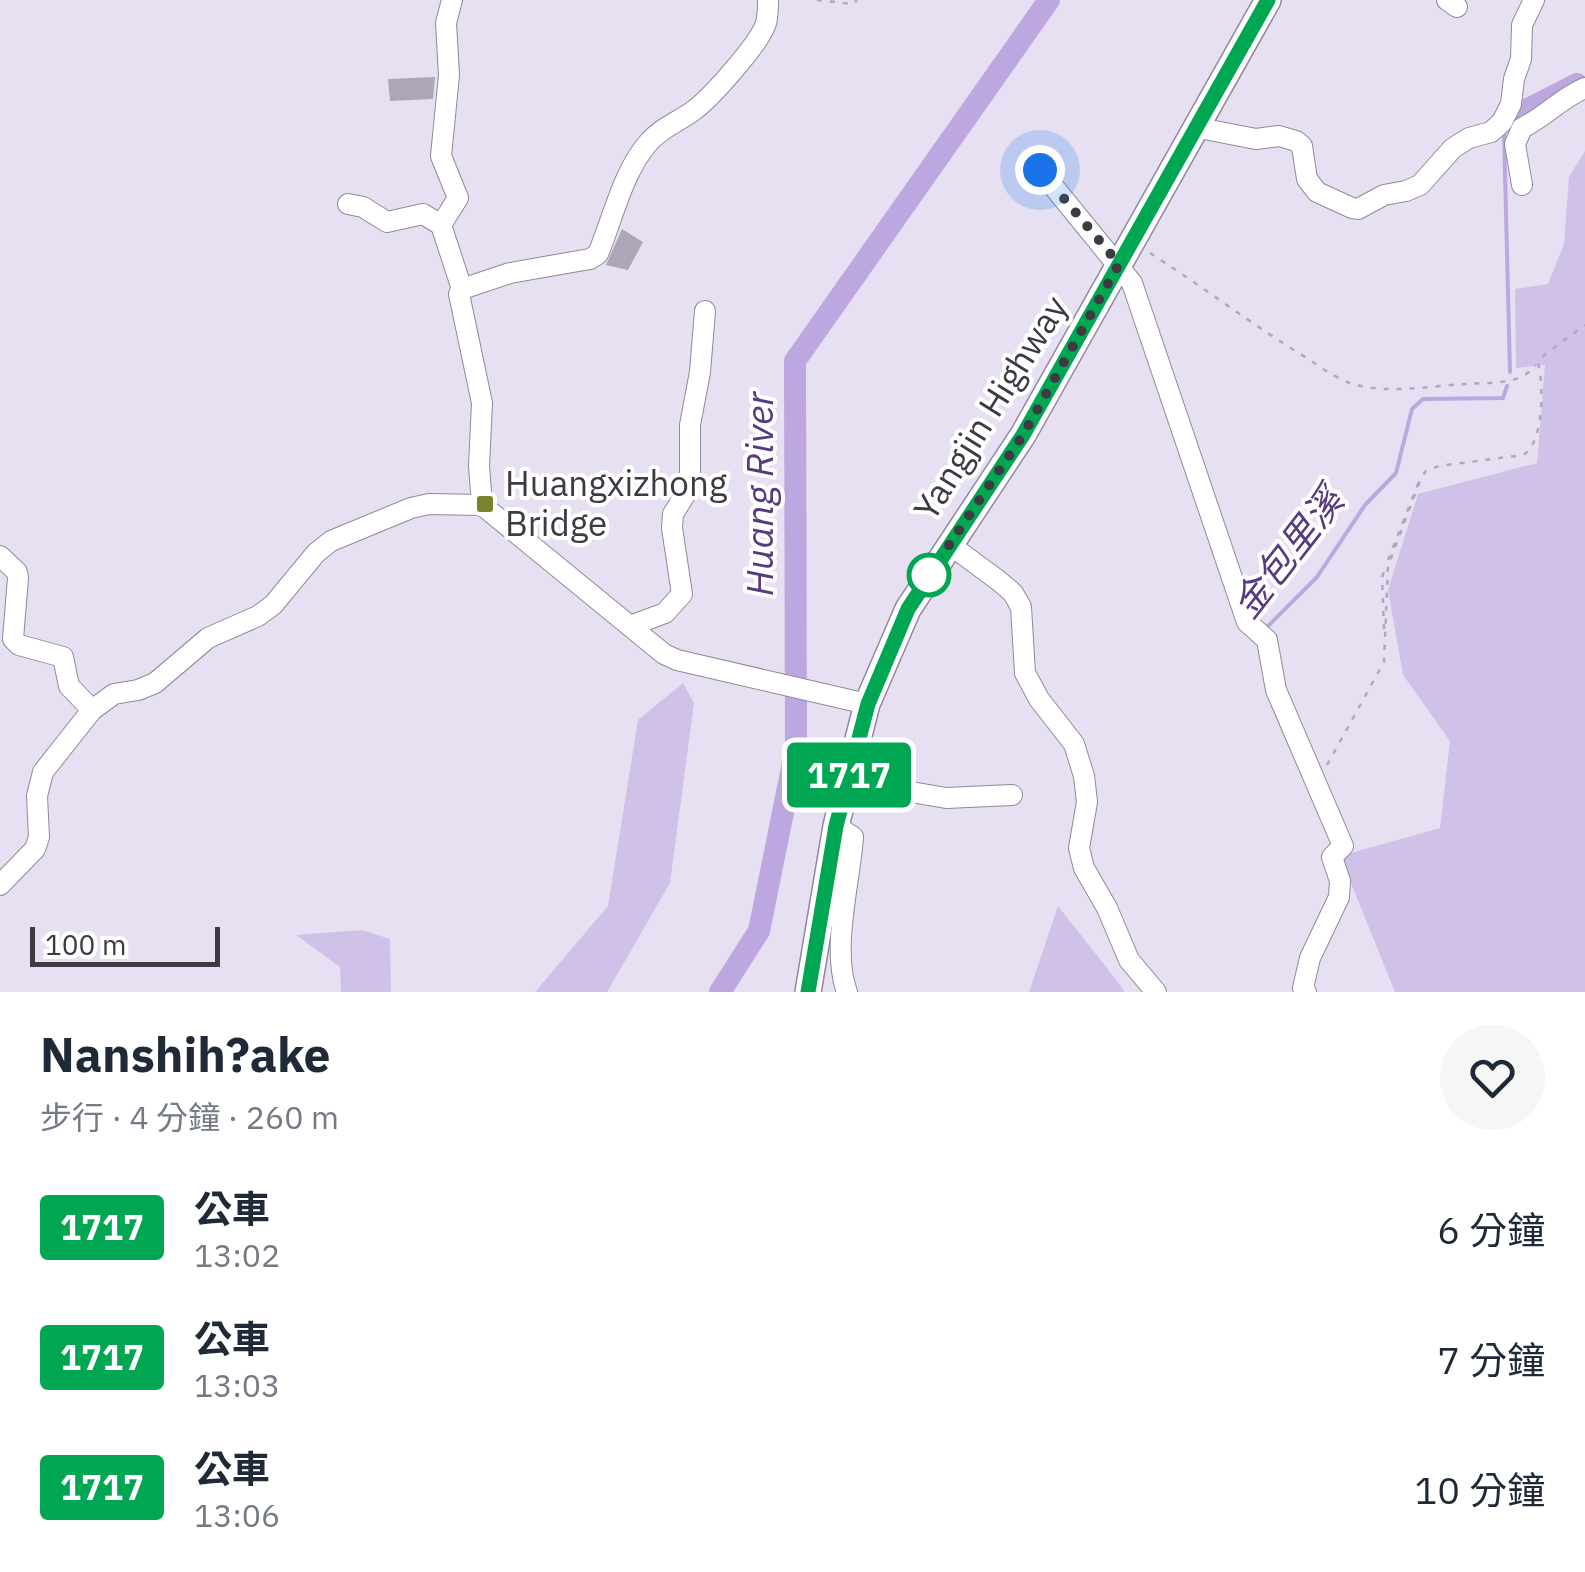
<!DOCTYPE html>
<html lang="zh-TW">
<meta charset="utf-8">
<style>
:root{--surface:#fff;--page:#f6f6f7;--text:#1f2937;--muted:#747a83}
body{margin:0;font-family:"IBM Plex Sans","Noto Sans TC",sans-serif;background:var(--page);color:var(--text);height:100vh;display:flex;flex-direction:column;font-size:38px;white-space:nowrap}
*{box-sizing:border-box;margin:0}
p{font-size:32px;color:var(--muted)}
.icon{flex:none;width:55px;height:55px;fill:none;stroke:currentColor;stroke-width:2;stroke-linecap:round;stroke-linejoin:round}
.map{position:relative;height:992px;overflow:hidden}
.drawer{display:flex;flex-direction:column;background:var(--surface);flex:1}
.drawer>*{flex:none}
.badge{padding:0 20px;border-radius:8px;font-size:35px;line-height:65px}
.scale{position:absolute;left:30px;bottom:25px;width:190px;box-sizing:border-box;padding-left:10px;border:5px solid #3d3a42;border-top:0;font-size:28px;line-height:35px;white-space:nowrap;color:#3d3a42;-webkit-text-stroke:8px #fff;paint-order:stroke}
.you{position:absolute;width:50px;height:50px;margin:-25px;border:8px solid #fff;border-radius:50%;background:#1a73e8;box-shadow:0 0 0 15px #1a73e833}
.map>.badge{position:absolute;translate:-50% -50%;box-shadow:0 0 0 5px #fff}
.round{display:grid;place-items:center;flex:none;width:105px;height:105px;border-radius:52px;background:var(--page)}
.summary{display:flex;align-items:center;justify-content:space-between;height:170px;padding:0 40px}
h1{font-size:48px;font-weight:700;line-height:75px}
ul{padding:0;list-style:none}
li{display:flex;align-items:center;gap:30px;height:130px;padding:0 40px}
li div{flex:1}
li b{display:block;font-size:38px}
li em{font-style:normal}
li .badge{min-width:110px;font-weight:700;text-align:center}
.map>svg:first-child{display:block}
.green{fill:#d0c1e9}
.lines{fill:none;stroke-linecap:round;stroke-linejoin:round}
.stream{stroke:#bda7e0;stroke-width:4}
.river{stroke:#bda7e0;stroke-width:22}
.building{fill:#ada6b9}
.minor-casing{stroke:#8f899b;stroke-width:22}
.major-casing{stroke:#8f899b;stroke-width:28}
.path{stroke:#afa9b9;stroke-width:2.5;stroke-dasharray:5 8;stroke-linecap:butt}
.minor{stroke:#fff;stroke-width:20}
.major{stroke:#fff;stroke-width:25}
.line-casing{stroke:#fff;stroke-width:22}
.line{stroke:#00a651;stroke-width:15}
.walk{stroke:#3d3a42;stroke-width:10;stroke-dasharray:0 18}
.poi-dot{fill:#7a822e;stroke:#fff;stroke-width:4}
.stop-dot{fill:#fff;stroke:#00a651;stroke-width:5}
.labels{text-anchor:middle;stroke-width:8;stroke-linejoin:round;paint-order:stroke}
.street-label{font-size:35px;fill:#3d3a42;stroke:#fff}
.poi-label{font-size:35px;fill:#3d3a42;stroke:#fff;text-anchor:start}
.water-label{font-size:38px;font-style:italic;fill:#583a7f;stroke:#fff}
</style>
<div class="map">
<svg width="1585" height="992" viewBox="0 0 1585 992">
<rect width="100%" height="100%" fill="#e7e0f3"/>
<g class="green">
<path d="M 1585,151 L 1585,992 L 1395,992 L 1340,856 L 1440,828 L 1450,741 L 1403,675 L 1388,590 L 1418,494 L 1537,463 L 1545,365 L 1516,368 L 1515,289 L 1548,284 L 1564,244 L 1569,177 Z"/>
<path d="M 683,683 L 694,703 L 670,883 L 607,992 L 535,992 L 608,906 L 638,720 Z"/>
<path d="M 1058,906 L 1121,986 L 1124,992 L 1029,992 Z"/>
<path d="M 362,930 L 390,939 L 391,992 L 341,992 L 340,967 L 296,935 Z"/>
</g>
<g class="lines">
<g class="stream">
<path d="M 1504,133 L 1510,372"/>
<path d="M 1265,629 L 1317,577 L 1365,505 L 1396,473 L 1412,409 L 1423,399 L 1503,398 L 1507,386"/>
</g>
<g class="river">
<path d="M 1522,112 L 1577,84"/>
<path d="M 720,992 L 759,931 L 796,748 L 795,361 L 1049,0"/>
</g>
</g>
<g class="building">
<path d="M 435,77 L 433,99 L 390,101 L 388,79 Z"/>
<path d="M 622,229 L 643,242 L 628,270 L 606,265 Z"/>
</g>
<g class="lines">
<defs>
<g id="minor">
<path d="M 1447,0 L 1457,7"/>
<path d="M 1194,127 L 1256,139 L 1279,136 L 1296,141 L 1302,146 L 1307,179 L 1317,192 L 1352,208 L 1358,209 L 1384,195 L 1406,191 L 1420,185 L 1453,148 L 1469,138 L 1491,132 L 1502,122 L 1511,104 L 1514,79 L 1521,59 L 1522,25 L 1534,0"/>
<path d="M 1040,170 L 1132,283 L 1247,622 L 1267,640 L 1276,690 L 1343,846 L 1332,857 L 1340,881 L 1339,897 L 1310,958 L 1303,988 L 1306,992"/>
<path d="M 1522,185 L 1515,144 L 1522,128 C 1545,117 1561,98 1585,88"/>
<path d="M 348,204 L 363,207 L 387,222 L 423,214 L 441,225 L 462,289"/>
<path d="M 441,225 L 458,198 L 441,156 L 449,75 L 446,23 L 452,0"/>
<path d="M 482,505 L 479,466 L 482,403 L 459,294 L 462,289 L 510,273 L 590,259 L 598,254 C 613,218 623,171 649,142 C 661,128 678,122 693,111 C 710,99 761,42 766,23 C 768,16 768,7 768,0"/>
<path d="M 949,544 L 999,581 L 1013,593 L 1021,607 L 1025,673 L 1039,699 L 1074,744 L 1084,776 L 1087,802 L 1079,848 L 1084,868 L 1107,908 L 1129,960 L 1156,992"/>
<path d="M 0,556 L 17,572 L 18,578 L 13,639 L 19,645 L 63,657 L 69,686 L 92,710"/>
<path d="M 630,626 L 665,613 L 682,594 L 672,528 L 673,514 L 686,493 L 690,473 L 690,425 L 700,372 L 705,311"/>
<path d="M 848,781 L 946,798 L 1012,795"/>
<path d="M 836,826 L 853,837 C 850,882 831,949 847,992"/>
<path d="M 0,885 L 35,849 L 39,837 L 37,796 L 43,772 L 92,710 L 114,694 L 138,690 L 155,683 L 208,638 L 258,616 L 273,605 L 316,553 L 331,541 L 411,508 L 429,504 L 482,505 L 664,654 L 677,660 L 867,704"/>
</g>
<path id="major" d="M 808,992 L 836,826 L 867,704 L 908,609 L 1023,435 L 1268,0"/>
</defs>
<use href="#minor" class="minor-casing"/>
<use href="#major" class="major-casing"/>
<g class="path">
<path d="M 817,0 L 853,4 L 857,0"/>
<path d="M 1150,253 C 1200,285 1246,320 1297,352 C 1314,362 1331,376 1350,383 C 1385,395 1429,386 1465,384 C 1490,382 1520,386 1536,365"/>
<path d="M 1388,560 L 1420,479"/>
<path d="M 1384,629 L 1382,577 L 1386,567"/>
<path d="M 1327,765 L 1384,662 L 1388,566 L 1421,478 L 1426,471 L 1439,466 L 1523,455 C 1544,444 1544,384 1538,363 L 1544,355 L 1585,325"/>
</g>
<use href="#minor" class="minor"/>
<use href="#major" class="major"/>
</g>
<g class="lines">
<defs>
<path id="line" d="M 808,992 L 836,826 L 868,704 L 908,609 L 1023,435 L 1268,0"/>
</defs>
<use href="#line" class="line-casing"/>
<use href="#line" class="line"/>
<path class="walk" d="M 929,575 L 1023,435 L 1119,264 L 1040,170"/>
</g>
<rect class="poi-dot" x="475" y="494" width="20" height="20" rx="5"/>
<circle class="stop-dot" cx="929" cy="575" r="20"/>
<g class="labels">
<g class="street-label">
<text transform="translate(991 408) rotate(-58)" y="12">Yangjin Highway</text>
</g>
<g class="poi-label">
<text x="505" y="496">Huangxizhong<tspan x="505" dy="40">Bridge</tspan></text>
</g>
<g class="water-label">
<text transform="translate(760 494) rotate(-90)" y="13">Huang River</text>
<text transform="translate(1288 553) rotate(-52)" y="13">金包里溪</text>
</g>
</g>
</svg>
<div class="scale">100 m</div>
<div class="you" style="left:1040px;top:170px"></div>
<b class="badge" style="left:849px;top:775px;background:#00a651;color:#fff">1717</b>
</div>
<section class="drawer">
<div class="summary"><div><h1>Nanshih?ake</h1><p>步行 · 4 分鐘 · 260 m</p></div><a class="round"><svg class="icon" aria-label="heart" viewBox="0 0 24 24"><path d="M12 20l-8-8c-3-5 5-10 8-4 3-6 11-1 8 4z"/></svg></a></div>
<ul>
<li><span class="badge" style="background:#00a651;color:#fff">1717</span><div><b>公車</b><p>13:02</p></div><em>6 分鐘</em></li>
<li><span class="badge" style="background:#00a651;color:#fff">1717</span><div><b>公車</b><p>13:03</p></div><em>7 分鐘</em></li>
<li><span class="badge" style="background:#00a651;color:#fff">1717</span><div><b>公車</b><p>13:06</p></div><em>10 分鐘</em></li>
</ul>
</section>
